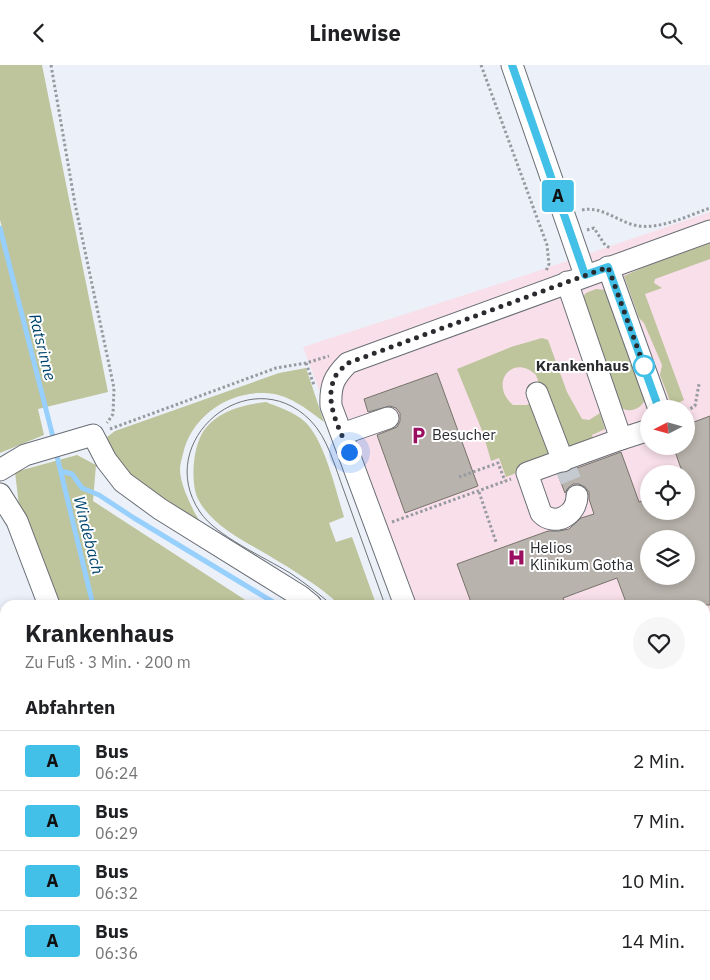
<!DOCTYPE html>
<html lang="de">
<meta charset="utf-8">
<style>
:root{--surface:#fff;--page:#f6f6f6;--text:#202124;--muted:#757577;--line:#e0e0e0}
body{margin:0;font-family:"IBM Plex Sans",sans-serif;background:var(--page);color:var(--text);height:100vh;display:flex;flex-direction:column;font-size:19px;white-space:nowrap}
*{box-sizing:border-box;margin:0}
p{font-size:16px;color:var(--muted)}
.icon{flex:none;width:28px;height:28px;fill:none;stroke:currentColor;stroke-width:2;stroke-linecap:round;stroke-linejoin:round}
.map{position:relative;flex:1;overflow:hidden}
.drawer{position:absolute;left:0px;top:535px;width:710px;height:380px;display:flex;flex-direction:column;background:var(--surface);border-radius:15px 15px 0 0;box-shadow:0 2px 8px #0003}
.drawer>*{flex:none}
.badge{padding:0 10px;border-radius:4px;font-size:18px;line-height:32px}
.needle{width:32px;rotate:264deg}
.controls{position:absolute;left:640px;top:335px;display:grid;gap:10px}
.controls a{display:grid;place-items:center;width:55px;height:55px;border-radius:50%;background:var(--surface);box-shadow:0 2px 8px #0003;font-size:25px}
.you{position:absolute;width:25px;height:25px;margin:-12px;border:4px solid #fff;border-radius:50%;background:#1a73e8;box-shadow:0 0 0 8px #1a73e833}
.map>.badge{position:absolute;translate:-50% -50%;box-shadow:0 0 0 2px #fff}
h2{padding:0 25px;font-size:19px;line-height:45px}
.round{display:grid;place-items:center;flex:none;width:52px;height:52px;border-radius:26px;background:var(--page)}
.headline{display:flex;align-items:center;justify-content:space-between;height:85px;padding:0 25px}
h1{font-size:24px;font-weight:700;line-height:38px}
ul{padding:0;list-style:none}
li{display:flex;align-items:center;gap:15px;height:60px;padding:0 25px;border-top:1px solid var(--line)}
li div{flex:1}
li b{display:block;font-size:19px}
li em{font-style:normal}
li .badge{min-width:55px;font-weight:700;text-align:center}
header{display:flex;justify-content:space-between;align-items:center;height:65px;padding:0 25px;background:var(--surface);font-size:22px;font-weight:700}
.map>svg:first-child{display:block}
.medical{fill:#f8dfe9;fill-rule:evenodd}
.green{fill:#bec49b}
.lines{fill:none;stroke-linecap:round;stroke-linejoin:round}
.stream{stroke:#97cffd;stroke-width:5}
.building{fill:#b8b3ac;stroke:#77736c;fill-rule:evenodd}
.minor-tunnel{stroke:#c5c9d0;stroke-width:21;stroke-dasharray:21 11;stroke-linecap:butt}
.minor-casing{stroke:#696e75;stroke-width:23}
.path{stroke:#979aa0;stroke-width:3;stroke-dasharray:2.5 2.5;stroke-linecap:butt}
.minor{stroke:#fff;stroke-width:21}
.tram{stroke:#6f7277;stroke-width:1}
.line-casing{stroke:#fff;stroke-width:11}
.line{stroke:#42c0e8;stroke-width:8}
.walk{stroke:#292b2e;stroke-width:5;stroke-dasharray:0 9}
.stop-dot{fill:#fff;stroke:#42c0e8;stroke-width:2.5}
.labels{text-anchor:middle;stroke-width:4;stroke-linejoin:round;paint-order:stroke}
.stop-label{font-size:15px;font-weight:bold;fill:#292b2e;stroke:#fff;text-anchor:end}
.poi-label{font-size:15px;fill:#292b2e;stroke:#fff;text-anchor:start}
.water-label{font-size:16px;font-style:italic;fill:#00456f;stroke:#fff}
</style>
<header><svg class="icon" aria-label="back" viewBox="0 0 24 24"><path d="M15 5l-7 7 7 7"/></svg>Linewise<svg class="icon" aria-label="search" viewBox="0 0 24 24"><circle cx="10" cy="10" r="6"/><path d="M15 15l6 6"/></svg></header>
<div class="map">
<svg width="710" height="915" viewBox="0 0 710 915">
<rect width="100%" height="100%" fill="#ecf1f9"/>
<path class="medical" d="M 710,147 L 710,867 L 705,862 L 705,540 L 400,540 L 303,282 L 529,209 ZM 649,344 L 686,344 L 686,381 L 649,381 ZM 649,409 L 686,409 L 686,446 L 649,446 ZM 649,474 L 686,474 L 686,511 L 649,511 Z"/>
<g class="green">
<path d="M 0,0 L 42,0 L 108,327 L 38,344 L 44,370 L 0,388 L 0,168 L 3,166 L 0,155 Z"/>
<path d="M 710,173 L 710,194 L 655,214 L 654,218 L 662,223 L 645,229 L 684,335 L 672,341 L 660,310 L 662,300 L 644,258 L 639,253 L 624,211 Z"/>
<path d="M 596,224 L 606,225 L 646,333 C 641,345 629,349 618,341 L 583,232 L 586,228 Z"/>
<path d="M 542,273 L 548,275 L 567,327 L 582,354 L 589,355 L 600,348 L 605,364 L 592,370 L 595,380 L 564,386 L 536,310 C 513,288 488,318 513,340 L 527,340 L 533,336 L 557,392 L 506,412 L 499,393 L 491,396 L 483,368 L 457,304 L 511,282 Z"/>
<path d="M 306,303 L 324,357 C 307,344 287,328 264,328 C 227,327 191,352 183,389 C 182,393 180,399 180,404 C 180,412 183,421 186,429 C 190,438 194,448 200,456 C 214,471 237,480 255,490 C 275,502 293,513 311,528 L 147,429 L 106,382 L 107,372 L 115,366 L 279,308 Z"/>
<path d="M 266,337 C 278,342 294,347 304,356 C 324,373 336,426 344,452 L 329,458 L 336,477 L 352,472 L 376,539 L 375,540 L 340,540 C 318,520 293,505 268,490 C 243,475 212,461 198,434 C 191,419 193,392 198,378 C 207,349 239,340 266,337 Z"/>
<path d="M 77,390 L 96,400 L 93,436 L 253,540 L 57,540 L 19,441 L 15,407 Z"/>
<path d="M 710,713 L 710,852 L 705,850 L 705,715 Z"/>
<path d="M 295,910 L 689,910 L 695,915 L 299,915 Z"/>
</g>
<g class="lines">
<g class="stream">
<path d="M 0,163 L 54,376"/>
<path d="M 56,387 L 93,540"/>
<path d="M 61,406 L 72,409 L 82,423 L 99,430 L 134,453 L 278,540"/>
<path d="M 306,910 L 308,915"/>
<path d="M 700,910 L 705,915"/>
</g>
</g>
<g class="building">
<path d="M 437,308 L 478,421 L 405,448 L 377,370 L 397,362 L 400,356 L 400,348 L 396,343 L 390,341 L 368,347 L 364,334 Z"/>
<path d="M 710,351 L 710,540 L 627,540 L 617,513 L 563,533 L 566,540 L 472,540 L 457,499 L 548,466 L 559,466 L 569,464 L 581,453 L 594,449 L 589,434 L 589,427 L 585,422 L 579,419 L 573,419 L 568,423 L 565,428 L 558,410 L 621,387 L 639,437 L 649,433 L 649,446 L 686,446 L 686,409 L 683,409 L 673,381 L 686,381 L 686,360 ZM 649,474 L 686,474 L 686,511 L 649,511 Z"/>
</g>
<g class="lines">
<path class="minor-tunnel" d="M 563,396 L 577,431"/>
<defs>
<g id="minor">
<path d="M 512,0 L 585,210"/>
<path d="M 608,202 L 659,344"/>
<path d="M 567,217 L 621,374 L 649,365"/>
<path d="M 537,328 L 563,396"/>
<path d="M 342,369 L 388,353"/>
<path d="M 0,405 L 25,390 L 93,370 L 106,395 L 123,417 L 160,444 L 300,531 L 311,540"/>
<path d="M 0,429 L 17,456 L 49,540"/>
<path d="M 577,431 C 577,449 555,463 541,448 L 527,408 L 621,374"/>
<path d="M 405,540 L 331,341 C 330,320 334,312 348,298 L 710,166"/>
<path d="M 705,856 L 710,858"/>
<path d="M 270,910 L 272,915"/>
</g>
</defs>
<use href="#minor" class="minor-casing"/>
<g class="path">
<path d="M 51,0 L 75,139 L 114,323 L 113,349 L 107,358"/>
<path d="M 481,0 L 547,180 L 549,199 L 546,206"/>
<path d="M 582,145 C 602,141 615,155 634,160 C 658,166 687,151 710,143"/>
<path d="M 587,165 L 594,163 L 605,180 L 610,183"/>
<path d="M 306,298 L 314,320"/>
<path d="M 686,346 L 695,341 L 699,319"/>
<path d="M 110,364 L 276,303 L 306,298 L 329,291"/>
<path d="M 459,412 L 498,398 L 505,416"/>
<path d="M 479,427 L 496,477"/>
<path d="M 392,457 L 511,414"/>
<path d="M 705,711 L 710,710"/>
<path d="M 705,880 L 710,884"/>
<path d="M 614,915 L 615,910"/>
</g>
<use href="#minor" class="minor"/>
<g class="tram">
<path d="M 332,540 C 319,529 305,518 290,508 C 264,492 216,471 200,447 C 152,376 249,294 310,355 C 328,373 335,402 344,426 C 358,464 371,502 385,540"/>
<path d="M 705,889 L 710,893"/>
</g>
</g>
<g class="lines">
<defs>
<path id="line" d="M 512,0 L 585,210 L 608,202 L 659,344"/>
</defs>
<use href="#line" class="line-casing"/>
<use href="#line" class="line"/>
<path class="walk" d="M 349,387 C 340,364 323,337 335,312 C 337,307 344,302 348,298 L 608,202 L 644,301"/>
</g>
<defs>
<symbol id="parking-bare" viewBox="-9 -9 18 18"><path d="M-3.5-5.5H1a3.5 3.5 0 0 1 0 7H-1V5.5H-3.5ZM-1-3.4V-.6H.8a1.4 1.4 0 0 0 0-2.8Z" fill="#9a0f60" stroke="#fff" stroke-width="2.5" paint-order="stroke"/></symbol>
<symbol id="hospital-bare" viewBox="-9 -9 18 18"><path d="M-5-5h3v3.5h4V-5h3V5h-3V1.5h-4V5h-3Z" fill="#9a0f60" stroke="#fff" stroke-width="2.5" paint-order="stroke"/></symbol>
</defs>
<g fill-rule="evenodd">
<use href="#parking-bare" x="406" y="358" width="25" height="25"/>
<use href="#hospital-bare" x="504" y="480" width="25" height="25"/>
</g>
<circle class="stop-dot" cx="644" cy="301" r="10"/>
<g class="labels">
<g class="stop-label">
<text x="629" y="306">Krankenhaus</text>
</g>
<g class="poi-label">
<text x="432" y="375">Besucher</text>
<text x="530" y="488">Helios<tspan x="530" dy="17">Klinikum Gotha</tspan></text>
</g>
<g class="water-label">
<text transform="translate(43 282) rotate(76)" y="6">Ratsrinne</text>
<text transform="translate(89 470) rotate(76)" y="6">Windebach</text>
</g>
</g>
</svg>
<div class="controls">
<a><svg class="needle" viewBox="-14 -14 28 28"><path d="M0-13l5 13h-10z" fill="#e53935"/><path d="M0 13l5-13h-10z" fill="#757577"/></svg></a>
<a><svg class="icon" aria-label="locate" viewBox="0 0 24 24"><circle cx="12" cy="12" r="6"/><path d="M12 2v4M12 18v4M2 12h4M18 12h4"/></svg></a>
<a><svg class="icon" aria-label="layers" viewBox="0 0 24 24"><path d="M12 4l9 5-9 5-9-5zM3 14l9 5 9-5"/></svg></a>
</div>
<div class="you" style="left:349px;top:387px"></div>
<b class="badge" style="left:558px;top:131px;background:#42c0e8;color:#111">A</b>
<section class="drawer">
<div class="headline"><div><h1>Krankenhaus</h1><p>Zu Fuß · 3 Min. · 200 m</p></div><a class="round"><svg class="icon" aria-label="heart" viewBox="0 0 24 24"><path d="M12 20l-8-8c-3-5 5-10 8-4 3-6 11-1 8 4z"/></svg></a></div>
<h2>Abfahrten</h2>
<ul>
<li><span class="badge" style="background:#42c0e8;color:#111">A</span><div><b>Bus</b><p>06:24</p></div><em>2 Min.</em></li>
<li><span class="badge" style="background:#42c0e8;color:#111">A</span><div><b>Bus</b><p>06:29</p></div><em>7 Min.</em></li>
<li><span class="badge" style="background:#42c0e8;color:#111">A</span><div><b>Bus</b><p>06:32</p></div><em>10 Min.</em></li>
<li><span class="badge" style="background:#42c0e8;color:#111">A</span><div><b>Bus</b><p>06:36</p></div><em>14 Min.</em></li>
</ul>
</section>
</div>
